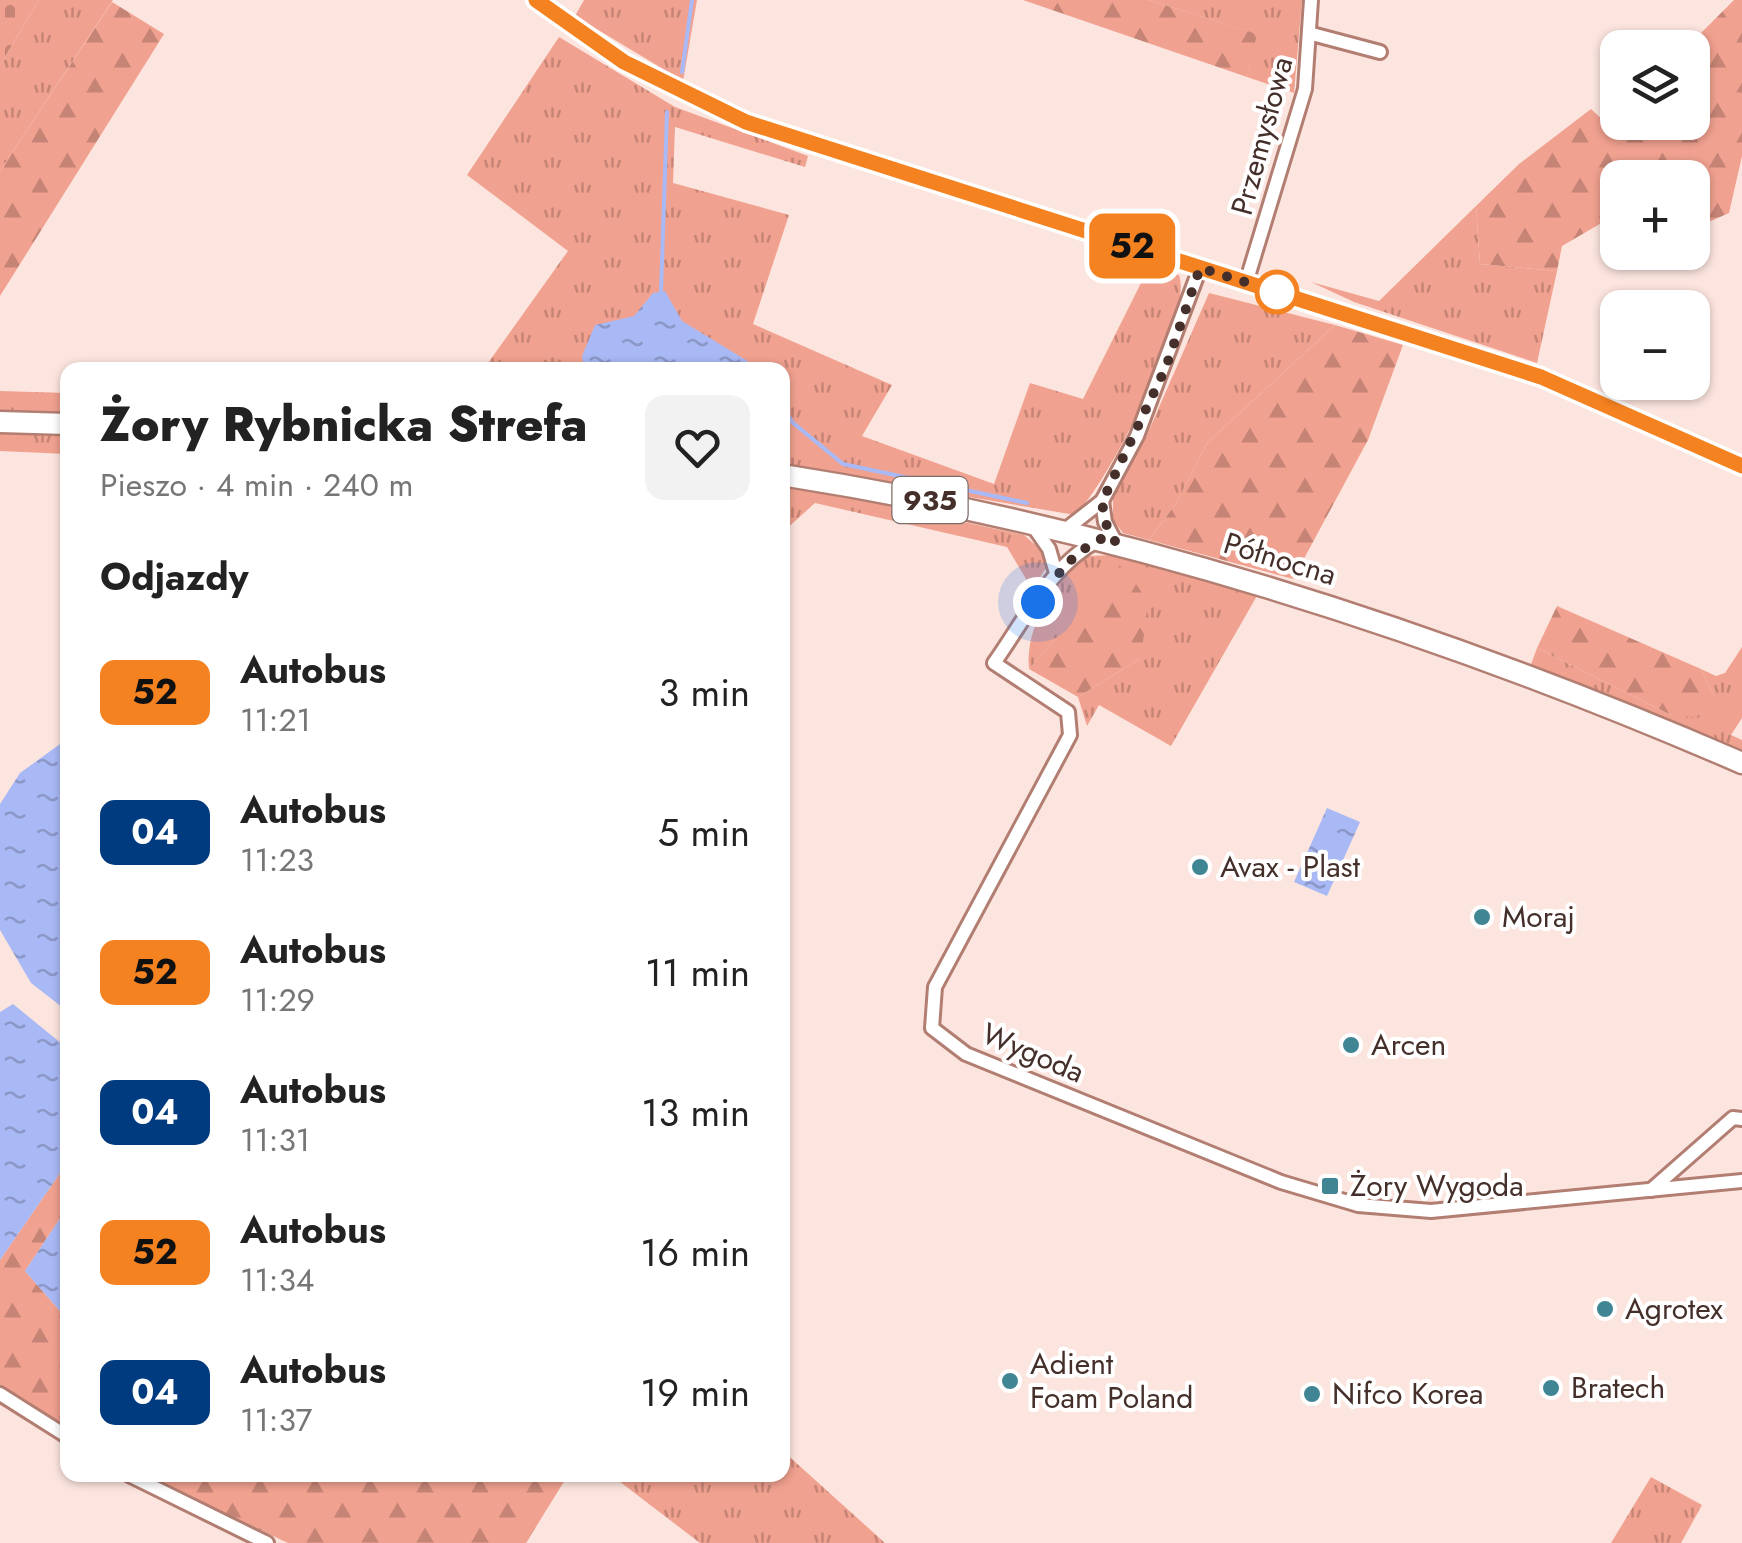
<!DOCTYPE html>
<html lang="pl">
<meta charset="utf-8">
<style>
:root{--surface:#fff;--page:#f2f2f2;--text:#222;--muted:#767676}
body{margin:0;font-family:Jost,sans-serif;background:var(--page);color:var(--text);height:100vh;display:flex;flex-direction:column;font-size:38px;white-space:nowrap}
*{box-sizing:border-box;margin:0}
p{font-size:32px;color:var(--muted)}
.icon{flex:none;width:55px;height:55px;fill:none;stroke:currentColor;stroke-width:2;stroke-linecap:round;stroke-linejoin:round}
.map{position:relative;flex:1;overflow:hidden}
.side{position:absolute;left:60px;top:362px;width:730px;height:1120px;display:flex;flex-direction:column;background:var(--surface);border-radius:20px;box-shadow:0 2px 8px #0004}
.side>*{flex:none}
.badge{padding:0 20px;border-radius:15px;font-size:35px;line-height:65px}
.controls{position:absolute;left:1600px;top:30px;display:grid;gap:20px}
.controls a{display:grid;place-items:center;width:110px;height:110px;border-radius:20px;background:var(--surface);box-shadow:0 2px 8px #0004;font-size:50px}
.you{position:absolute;width:50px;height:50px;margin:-25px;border:8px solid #fff;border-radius:50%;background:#1a73e8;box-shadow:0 0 0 15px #1a73e833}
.map>.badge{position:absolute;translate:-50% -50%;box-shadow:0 0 0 5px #fff}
h2{padding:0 40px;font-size:38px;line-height:90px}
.round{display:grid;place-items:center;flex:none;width:105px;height:105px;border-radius:20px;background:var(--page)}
.overview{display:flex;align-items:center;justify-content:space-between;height:170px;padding:0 40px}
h1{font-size:48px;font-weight:800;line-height:75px}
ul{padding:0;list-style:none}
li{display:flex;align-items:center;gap:30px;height:140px;padding:0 40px}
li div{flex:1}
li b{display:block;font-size:38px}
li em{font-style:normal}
li .badge{min-width:110px;font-weight:700;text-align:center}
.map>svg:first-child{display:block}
.grass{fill:url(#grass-tufts)}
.forest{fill:url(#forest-firs)}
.cemetery{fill:url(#cemetery-stones)}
.water{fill:url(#water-ripples)}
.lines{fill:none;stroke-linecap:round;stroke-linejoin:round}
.stream{stroke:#a9b9f5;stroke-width:4}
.minor-casing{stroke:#b37e72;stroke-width:18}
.tertiary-casing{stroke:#b37e72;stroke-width:20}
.primary-casing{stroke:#b37e72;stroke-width:25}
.minor{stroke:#fff;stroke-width:12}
.tertiary{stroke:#fff;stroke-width:15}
.primary{stroke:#fff;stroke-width:20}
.line-casing{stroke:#fff;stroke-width:22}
.line{stroke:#f58220;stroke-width:15}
.walk{stroke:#452f2a;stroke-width:10;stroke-dasharray:0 18}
.stop-dot{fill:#fff;stroke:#f58220;stroke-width:5}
.poi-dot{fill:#408593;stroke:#fff;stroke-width:4}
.labels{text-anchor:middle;stroke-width:8;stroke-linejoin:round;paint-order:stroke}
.shield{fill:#fff;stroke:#7d6d6a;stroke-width:2.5}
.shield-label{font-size:28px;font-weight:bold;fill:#452f2a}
.street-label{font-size:30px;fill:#452f2a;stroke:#fff}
.poi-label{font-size:30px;fill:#452f2a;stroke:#fff;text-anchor:start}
</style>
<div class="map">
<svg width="1742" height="1543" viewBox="0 0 1742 1543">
<defs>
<pattern id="grass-tufts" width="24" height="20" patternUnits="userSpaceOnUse" patternTransform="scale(2.5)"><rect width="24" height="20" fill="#f1a18f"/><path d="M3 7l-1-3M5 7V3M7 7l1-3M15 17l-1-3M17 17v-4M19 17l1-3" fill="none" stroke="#c58475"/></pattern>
<pattern id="forest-firs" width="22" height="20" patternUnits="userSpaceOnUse" patternTransform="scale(2.5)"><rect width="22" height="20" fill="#f1a18f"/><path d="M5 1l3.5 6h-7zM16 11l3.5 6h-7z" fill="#c58475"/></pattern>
<pattern id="cemetery-stones" width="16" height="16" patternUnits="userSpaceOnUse" patternTransform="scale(2.5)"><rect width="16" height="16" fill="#f1a18f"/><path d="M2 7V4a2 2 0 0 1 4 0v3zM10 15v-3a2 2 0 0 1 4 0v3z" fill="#c58475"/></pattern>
<pattern id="water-ripples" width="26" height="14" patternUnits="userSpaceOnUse" patternTransform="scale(2.5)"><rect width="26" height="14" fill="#a9b9f5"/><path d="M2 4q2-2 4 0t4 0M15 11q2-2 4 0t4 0" fill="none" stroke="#8b97c7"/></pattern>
</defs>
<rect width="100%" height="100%" fill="#fde5df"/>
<g class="grass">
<path d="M 39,0 L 113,0 L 0,171 L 0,65 Z"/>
<path d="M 584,0 L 697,0 L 683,81 L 575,16 Z"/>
<path d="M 1149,0 L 1302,0 L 1294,93 L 1247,77 L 1256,34 Z"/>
<path d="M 559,37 L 675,107 L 808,156 L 805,167 L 675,127 L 673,183 L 789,215 L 753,324 L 892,385 L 862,436 L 994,484 L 1030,383 L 1083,399 L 1149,267 L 1179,275 C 1194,314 1108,485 1075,515 L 783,465 L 782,370 L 483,370 L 568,251 L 467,175 Z"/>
<path d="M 1476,206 L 1480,264 L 1557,271 L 1537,363 L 1354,302 L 1311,282 L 1379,301 Z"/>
<path d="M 1209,293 L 1335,325 L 1207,443 L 1177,502 L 1149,540 L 1123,533 L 1113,520 L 1113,497 L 1146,437 Z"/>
<path d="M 0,391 L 67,393 L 67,414 L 0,412 Z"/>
<path d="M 0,432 L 67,434 L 67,454 L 0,451 Z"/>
<path d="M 783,483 L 1024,535 L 1041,550 L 1046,568 L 1036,584 L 1029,584 L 1007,547 L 815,503 L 783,532 Z"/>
<path d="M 1117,555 L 1258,594 L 1171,746 L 1099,705 L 1087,726 L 1078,697 L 1141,658 L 1122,564 L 1029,669 C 1025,624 1054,586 1086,556 Z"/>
<path d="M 1742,647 L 1742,718 L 1731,735 L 1742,740 L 1742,755 L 1530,667 L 1537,648 L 1673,716 L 1714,696 L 1701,669 L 1716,676 L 1725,673 Z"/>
<path d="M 783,1451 L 885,1543 L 700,1543 L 611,1475 L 782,1475 Z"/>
<path d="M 1651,1477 L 1702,1505 L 1681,1543 L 1611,1543 Z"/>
</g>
<g class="forest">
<path d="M 1023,0 L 1149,0 L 1257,34 L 1247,77 Z"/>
<path d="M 1734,0 L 1742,0 L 1742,156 L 1729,213 L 1693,229 L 1692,178 L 1618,178 L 1617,214 L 1562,246 L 1557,271 L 1480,264 L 1476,206 L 1519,164 L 1591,109 L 1609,126 L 1617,118 L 1618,122 L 1692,122 L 1692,48 L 1687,47 Z"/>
<path d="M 112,2 L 164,34 L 0,296 L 0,171 Z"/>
<path d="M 1335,325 L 1403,345 L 1368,440 L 1293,579 L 1149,540 L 1177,502 L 1207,443 Z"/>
<path d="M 1122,563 L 1148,602 L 1141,658 L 1078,697 L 1029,669 Z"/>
<path d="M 1557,606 L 1701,669 L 1714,696 L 1710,708 L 1696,717 L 1673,716 L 1537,648 Z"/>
<path d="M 67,1163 L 67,1208 L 25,1271 L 67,1319 L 67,1428 L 0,1385 L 0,1260 Z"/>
<path d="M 144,1475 L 568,1475 L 526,1543 L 288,1543 Z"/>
</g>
<path class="cemetery" d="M 0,0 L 39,0 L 0,65 Z"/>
<g class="water">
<path d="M 665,291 L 682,321 L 762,370 L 584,370 L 582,356 L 595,325 L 634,316 L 653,293 Z"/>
<path d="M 67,739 L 67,1011 L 31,983 L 0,930 L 0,804 L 20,773 Z"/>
<path d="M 1327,808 L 1360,822 L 1327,896 L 1294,882 Z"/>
<path d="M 13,1004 L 67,1048 L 67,1163 L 0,1260 L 0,1012 Z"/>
<path d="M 67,1208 L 67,1319 L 25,1271 Z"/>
</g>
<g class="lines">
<g class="stream">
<path d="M 682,72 L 692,0"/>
<path d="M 661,292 L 667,112"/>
<path d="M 785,410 L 792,422 L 843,464 L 1027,503"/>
</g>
<defs>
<g id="minor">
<path d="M 1312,34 L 1380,52"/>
<path d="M 1246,283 L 1305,89 L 1311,0"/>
<path d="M 1102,501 L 1105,522 L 1116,543"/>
<path d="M 1031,523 L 1049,549 L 1056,573"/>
<path d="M 1065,530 L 1102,501 L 1137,436 L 1200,268"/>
<path d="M 1099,540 C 1052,563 1024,621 994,663 L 1068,712 L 1070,735 L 935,987 L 932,1028 L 966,1054 L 1281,1182 L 1358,1205 L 1431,1211 L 1742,1181"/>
<path d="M 1651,1190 L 1733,1118 L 1742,1119"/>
<path d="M 0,1394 L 68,1437"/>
<path d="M 129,1475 L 267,1543"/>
</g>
<path id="tertiary" d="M 536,0 L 624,62 L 746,122 L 1541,377 L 1742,466"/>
<g id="primary">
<path d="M 0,422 L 68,424"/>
<path d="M 782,475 C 1115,527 1433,629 1742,763"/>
</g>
</defs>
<use href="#minor" class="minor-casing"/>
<use href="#tertiary" class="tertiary-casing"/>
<use href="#primary" class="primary-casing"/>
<use href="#minor" class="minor"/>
<use href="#tertiary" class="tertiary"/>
<use href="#primary" class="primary"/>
</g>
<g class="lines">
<defs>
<path id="line" d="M 536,0 L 624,62 L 746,122 L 1541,377 L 1742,466"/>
</defs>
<use href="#line" class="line-casing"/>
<use href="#line" class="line"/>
<path class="walk" d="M 1038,602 C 1057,575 1071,554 1101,539 L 1116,543 L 1105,522 L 1102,502 L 1166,367 L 1200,268 L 1277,292"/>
</g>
<circle class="stop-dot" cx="1277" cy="292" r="20"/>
<g class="poi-dot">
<circle cx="1200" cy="867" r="10"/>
<circle cx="1482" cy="917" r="10"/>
<circle cx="1351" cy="1045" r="10"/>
<rect x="1320" y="1176" width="20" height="20" rx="5"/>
<circle cx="1605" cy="1309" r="10"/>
<circle cx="1010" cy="1381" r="10"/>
<circle cx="1551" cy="1388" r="10"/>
<circle cx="1312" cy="1394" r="10"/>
</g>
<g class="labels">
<rect class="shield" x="892.5" y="477" width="75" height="46" rx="8"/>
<g class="shield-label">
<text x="930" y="510">935</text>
</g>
<g class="street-label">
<text transform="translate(1262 136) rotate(-75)" y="10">Przemysłowa</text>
<text transform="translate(1280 559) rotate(17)" y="10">Północna</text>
<text transform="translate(1033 1053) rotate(23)" y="10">Wygoda</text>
</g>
<g class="poi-label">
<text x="1220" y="877">Avax - Plast</text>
<text x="1502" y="927">Moraj</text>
<text x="1371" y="1055">Arcen</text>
<text x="1350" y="1196">Żory Wygoda</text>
<text x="1625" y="1319">Agrotex</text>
<text x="1030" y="1374">Adient<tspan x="1030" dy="34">Foam Poland</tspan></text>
<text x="1571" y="1398">Bratech</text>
<text x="1332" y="1404">Nifco Korea</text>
</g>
</g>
</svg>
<div class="controls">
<a><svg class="icon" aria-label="layers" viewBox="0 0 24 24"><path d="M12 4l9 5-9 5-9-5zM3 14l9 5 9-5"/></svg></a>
<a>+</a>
<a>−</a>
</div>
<div class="you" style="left:1038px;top:602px"></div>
<b class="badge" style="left:1132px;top:246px;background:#f58220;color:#111">52</b>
<section class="side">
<div class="overview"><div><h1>Żory Rybnicka Strefa</h1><p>Pieszo · 4 min · 240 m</p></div><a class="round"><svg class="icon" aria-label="heart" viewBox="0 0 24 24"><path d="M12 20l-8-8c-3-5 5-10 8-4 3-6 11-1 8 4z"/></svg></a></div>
<h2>Odjazdy</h2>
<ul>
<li><span class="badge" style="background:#f58220;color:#111">52</span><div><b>Autobus</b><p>11:21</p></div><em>3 min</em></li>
<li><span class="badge" style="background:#003b80;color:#fff">04</span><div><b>Autobus</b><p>11:23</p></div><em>5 min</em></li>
<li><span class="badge" style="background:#f58220;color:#111">52</span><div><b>Autobus</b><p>11:29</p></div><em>11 min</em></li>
<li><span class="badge" style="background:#003b80;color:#fff">04</span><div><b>Autobus</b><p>11:31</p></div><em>13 min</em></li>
<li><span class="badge" style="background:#f58220;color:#111">52</span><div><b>Autobus</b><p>11:34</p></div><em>16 min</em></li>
<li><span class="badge" style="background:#003b80;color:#fff">04</span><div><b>Autobus</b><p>11:37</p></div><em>19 min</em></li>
</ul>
</section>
</div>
